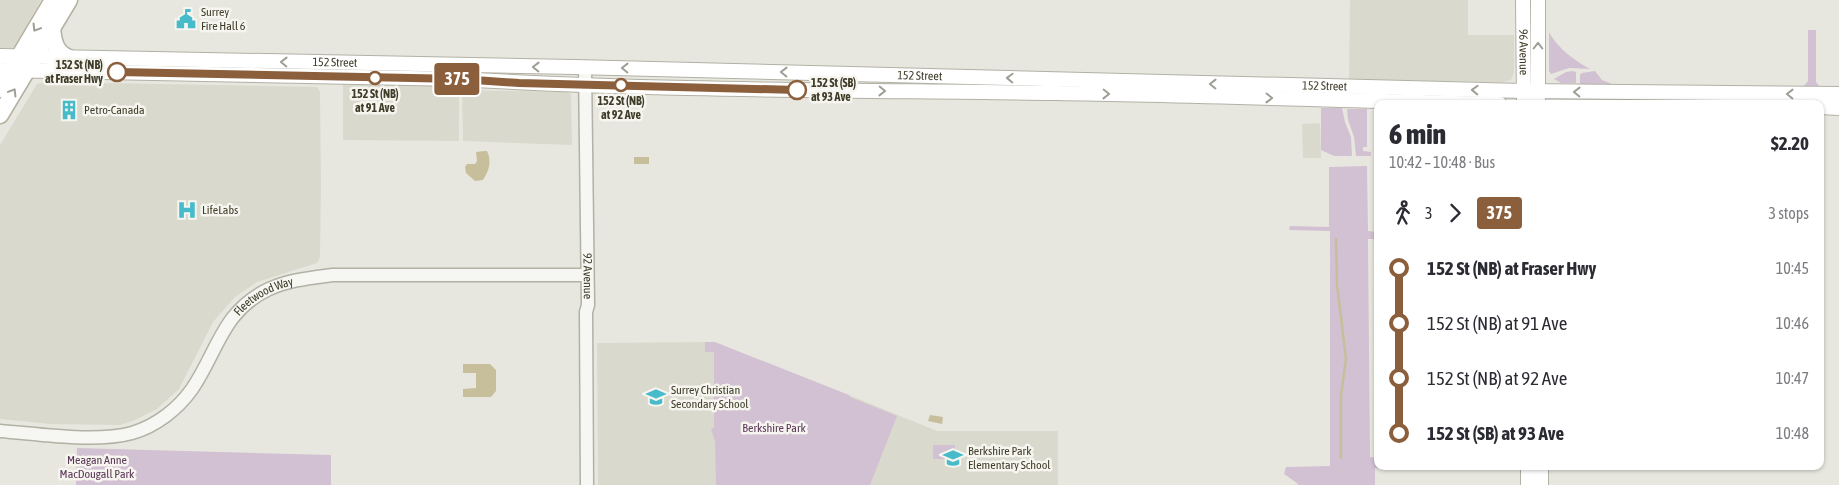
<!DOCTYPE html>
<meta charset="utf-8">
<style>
:root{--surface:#fff;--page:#f7f7f7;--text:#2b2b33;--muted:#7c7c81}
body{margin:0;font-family:"Asap Condensed",sans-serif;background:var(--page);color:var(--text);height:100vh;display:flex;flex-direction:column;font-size:19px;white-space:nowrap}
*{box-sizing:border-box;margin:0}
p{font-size:16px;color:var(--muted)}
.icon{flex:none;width:28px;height:28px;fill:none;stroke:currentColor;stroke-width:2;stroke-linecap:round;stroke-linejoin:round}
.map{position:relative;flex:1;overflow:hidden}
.drawer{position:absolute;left:1374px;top:100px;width:450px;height:370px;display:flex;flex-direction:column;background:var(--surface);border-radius:10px;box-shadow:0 1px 4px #0004}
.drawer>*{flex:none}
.badge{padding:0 10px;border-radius:4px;font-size:18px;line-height:32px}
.map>.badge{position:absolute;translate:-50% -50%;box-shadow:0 0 0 2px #fff}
.legs{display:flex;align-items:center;gap:8px;height:55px;padding:0 15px;font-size:16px}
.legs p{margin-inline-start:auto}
.headline{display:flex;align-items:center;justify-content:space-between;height:85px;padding:0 15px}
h1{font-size:28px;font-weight:800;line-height:38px}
ul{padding:0 15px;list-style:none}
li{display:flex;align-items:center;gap:18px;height:55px;font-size:19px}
li i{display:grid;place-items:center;width:8px;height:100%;margin:0 6px;background:currentColor}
li i::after{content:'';width:12px;height:12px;margin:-6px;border:4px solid;border-radius:50%;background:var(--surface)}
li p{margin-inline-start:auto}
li:first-child i{background:linear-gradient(#0000 50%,currentColor 0)}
li:last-child i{background:linear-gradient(currentColor 50%,#0000 0)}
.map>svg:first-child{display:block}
.built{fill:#dad9cd}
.green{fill:#d2c1d2}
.water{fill:#c7be9b}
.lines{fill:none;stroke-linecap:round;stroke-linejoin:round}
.stream{stroke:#c7be9b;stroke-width:2.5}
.tertiary-casing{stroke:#b2b1a5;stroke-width:15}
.secondary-casing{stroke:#b2b1a5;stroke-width:16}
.primary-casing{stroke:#b3b19f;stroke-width:19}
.tertiary{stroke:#f6f6f2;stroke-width:12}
.secondary{stroke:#fff;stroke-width:14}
.primary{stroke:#fff;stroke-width:16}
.oneway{stroke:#9f9e94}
.line-1-casing{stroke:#fff;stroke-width:11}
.line-1{stroke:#8b5e3c;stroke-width:8}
.stop-1-dot{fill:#fff;stroke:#8b5e3c;stroke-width:2.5}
.labels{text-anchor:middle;stroke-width:5;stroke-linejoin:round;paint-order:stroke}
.poi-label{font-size:12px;fill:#3f3d29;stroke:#f6f5ef;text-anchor:start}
.street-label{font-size:12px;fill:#3f3d29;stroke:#f6f5ef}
.stop-label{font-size:12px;font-weight:bold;fill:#3f3d29;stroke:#f6f5ef}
.park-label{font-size:12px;fill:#5a3657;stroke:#f6f5ef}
</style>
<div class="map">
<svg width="1839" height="485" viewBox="0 0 1839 485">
<rect width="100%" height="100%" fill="#e8e7df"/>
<g class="built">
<path d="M 0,0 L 41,0 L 15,47 L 12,48 L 0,48 Z"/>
<path d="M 1350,0 L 1468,0 L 1468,35 L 1514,35 L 1514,72 L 1511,80 L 1503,82 L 1349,80 Z"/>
<path d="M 46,82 L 317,87 L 320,92 L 321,185 L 320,257 L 317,263 L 257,282 L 235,297 L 213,322 L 179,389 L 157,409 L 135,420 L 120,425 L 50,424 L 0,419 L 0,145 L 37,84 Z"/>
<path d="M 343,85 L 459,86 L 459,141 L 343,140 Z"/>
<path d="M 462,90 L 568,92 L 571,94 L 572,145 L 463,141 Z"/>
<path d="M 1320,123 L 1321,158 L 1303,158 L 1302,124 Z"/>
<path d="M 715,342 L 716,485 L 598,485 L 597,343 Z"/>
<path d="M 849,395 L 937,431 L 1058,431 L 1058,485 L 849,485 Z"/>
</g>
<g class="green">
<path d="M 1808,30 L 1816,30 L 1816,82 L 1820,87 L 1803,87 L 1808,81 Z"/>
<path d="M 1549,32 C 1557,48 1574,60 1590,69 L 1569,68 L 1551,74 L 1549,71 Z"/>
<path d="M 1573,71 L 1576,72 L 1576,83 L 1561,83 L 1554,79 L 1566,72 Z"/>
<path d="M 1595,71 L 1602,80 L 1612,84 L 1580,84 L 1580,75 L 1582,73 Z"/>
<path d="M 1321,108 L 1342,108 L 1345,122 L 1351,137 L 1352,156 L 1334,156 L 1321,150 Z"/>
<path d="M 1347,109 L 1367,109 L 1367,147 L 1363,147 L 1363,151 L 1371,152 L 1371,156 L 1356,156 L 1354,137 L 1348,120 Z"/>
<path d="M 1367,166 L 1368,231 L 1378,232 L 1377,239 L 1368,239 L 1370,457 L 1377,458 L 1378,466 L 1412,466 L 1411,469 L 1375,468 L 1375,485 L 1298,485 L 1297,483 L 1284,474 L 1286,467 L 1330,466 L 1330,231 L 1289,230 L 1290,226 L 1329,227 L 1329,167 Z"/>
<path d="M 705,342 L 715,342 L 849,395 L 850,397 L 897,416 L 870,485 L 716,485 L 715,441 L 711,429 L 714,428 L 714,352 L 705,352 Z"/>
<rect x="933" y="445" width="22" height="14"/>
<path d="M 77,448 L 331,455 L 331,485 L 76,485 Z"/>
</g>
<g class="water">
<path d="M 485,151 L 487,151 C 492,161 489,171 483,180 L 475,181 L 466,173 L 465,167 L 467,164 L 475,164 L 477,161 L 476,152 Z"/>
<rect x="634" y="157" width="15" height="7"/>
<path d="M 463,364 L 490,364 L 496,370 L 496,391 L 491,397 L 463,397 L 463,389 L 476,388 L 476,373 L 463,373 Z"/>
<path d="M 930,415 L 943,417 L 942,424 L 928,421 Z"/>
</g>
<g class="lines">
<path class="stream" d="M 1336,239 L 1337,284 L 1346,359 L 1341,395 L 1341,458"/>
<defs>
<g id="tertiary">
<path id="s1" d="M 585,67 L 588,305 L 586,312 L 587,485"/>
<path id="s2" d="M 0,431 C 39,434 95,443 132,433 C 156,426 178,409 192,389 C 218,351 222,311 269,289 C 289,280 310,278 332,275 L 586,275"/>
</g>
<g id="secondary">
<path id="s3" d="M 1523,0 L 1524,104"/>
<path id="s4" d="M 0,56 L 574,67 L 1523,91 L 1839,94"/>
<path d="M 0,70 L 460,79 C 658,91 857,90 1056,93 C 1204,95 1352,101 1500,104"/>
<path d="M 1538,104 L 1538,0"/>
<path d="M 1820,107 L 1839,108"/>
<path d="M 1528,466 L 1528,485"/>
<path d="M 1541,466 L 1541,485"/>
</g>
<g id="primary">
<path d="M 52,27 C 53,40 55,53 69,58"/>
<path d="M 0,89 L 53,0"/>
<path d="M 0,115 L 69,0"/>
</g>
</defs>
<use href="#tertiary" class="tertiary-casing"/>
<use href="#secondary" class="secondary-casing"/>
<use href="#primary" class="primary-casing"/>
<use href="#tertiary" class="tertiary"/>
<use href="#secondary" class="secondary"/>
<use href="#primary" class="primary"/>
</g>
<defs><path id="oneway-chevron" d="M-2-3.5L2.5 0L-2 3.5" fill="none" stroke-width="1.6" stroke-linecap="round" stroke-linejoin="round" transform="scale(1.25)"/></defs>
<g class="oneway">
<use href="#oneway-chevron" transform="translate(36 28) rotate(121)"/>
<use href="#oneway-chevron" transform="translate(1538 46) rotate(-90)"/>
<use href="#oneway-chevron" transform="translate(284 62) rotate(-179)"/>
<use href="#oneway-chevron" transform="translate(536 67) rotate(-179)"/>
<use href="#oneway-chevron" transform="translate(625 68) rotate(-179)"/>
<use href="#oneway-chevron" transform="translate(784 72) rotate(-179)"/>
<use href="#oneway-chevron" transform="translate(1010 78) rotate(-178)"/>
<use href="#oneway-chevron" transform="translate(1213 84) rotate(-179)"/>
<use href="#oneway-chevron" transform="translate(1475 90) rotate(-178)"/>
<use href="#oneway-chevron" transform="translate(882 91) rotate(1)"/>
<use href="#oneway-chevron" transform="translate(13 92) rotate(-59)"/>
<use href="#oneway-chevron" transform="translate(1577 92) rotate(-179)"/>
<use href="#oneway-chevron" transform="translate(1106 94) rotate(1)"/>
<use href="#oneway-chevron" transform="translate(1790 94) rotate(-179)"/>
<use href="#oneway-chevron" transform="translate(1269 98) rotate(1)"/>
</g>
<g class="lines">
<defs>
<path id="line-1" d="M 117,72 L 460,79 L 519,83 L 797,90"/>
</defs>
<use href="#line-1" class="line-1-casing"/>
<use href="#line-1" class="line-1"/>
</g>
<defs>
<symbol id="civic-bare" viewBox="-9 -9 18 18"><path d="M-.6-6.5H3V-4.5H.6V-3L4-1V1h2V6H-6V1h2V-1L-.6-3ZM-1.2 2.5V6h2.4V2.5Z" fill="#47bbca" stroke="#f6f5ef" stroke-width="2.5" paint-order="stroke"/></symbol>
<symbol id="building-bare" viewBox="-9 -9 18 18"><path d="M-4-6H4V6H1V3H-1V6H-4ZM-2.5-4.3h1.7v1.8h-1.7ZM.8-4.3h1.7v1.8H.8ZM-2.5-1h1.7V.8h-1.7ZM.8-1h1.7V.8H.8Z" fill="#47bbca" stroke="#f6f5ef" stroke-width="2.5" paint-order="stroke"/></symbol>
<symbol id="hospital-bare" viewBox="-9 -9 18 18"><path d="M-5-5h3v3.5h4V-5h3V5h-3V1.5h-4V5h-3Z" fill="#47bbca" stroke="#f6f5ef" stroke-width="2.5" paint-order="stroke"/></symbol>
<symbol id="school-bare" viewBox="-9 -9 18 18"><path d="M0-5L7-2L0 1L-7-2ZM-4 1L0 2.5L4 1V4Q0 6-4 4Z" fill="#47bbca" stroke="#f6f5ef" stroke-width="2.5" paint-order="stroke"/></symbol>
</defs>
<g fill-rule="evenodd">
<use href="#civic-bare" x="172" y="5" width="28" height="28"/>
<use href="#building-bare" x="55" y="96" width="28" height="28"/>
<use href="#hospital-bare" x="173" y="196" width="28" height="28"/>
<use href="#school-bare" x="642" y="383" width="28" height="28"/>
<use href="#school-bare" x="939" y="444" width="28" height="28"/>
</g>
<g class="stop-1-dot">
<circle cx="117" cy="72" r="9"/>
<circle cx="375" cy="78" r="6"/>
<circle cx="621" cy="85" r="6"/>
<circle cx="797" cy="90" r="9"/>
</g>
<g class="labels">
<g class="poi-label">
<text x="201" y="16">Surrey<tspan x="201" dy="14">Fire Hall 6</tspan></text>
<text x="84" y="114">Petro-Canada</text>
<text x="202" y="214">LifeLabs</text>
<text x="671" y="394">Surrey Christian<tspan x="671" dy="14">Secondary School</tspan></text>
<text x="968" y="455">Berkshire Park<tspan x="968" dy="14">Elementary School</tspan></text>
</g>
<g class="street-label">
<text dy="4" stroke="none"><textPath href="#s3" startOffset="52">96 Avenue</textPath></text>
<text dy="4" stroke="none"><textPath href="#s4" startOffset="335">152 Street</textPath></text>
<text dy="4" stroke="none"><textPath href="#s4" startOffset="920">152 Street</textPath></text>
<text dy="4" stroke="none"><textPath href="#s4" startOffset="1325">152 Street</textPath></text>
<text dy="4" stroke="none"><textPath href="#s1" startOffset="209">92 Avenue</textPath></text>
<text dy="4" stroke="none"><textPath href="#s2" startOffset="329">Fleetwood Way</textPath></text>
</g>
<g class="stop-label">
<text x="103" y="69" text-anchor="end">152 St (NB)<tspan x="103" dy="14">at Fraser Hwy</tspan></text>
<text x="811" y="87" text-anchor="start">152 St (SB)<tspan x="811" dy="14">at 93 Ave</tspan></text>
<text x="375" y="98">152 St (NB)<tspan x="375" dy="14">at 91 Ave</tspan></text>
<text x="621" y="105">152 St (NB)<tspan x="621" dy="14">at 92 Ave</tspan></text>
</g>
<g class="park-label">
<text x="774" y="432">Berkshire Park</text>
<text x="97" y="464">Meagan Anne<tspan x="97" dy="14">MacDougall Park</tspan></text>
</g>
</g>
</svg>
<b class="badge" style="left:457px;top:79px;background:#8b5e3c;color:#fff">375</b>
<section class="drawer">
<div class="headline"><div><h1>6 min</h1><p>10:42 – 10:48 · Bus</p></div><b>$2.20</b></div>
<div class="legs"><svg class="icon" aria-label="walk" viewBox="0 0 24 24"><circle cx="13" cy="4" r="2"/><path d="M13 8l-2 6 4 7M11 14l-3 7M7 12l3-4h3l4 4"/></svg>3<svg class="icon" aria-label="forward" viewBox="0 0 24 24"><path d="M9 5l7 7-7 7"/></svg><b class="badge" style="background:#8b5e3c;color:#fff">375</b><p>3 stops</p></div>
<ul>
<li><i style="color:#8b5e3c"></i><b>152 St (NB) at Fraser Hwy</b><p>10:45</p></li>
<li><i style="color:#8b5e3c"></i><span>152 St (NB) at 91 Ave</span><p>10:46</p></li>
<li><i style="color:#8b5e3c"></i><span>152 St (NB) at 92 Ave</span><p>10:47</p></li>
<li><i style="color:#8b5e3c"></i><b>152 St (SB) at 93 Ave</b><p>10:48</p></li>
</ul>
</section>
</div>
